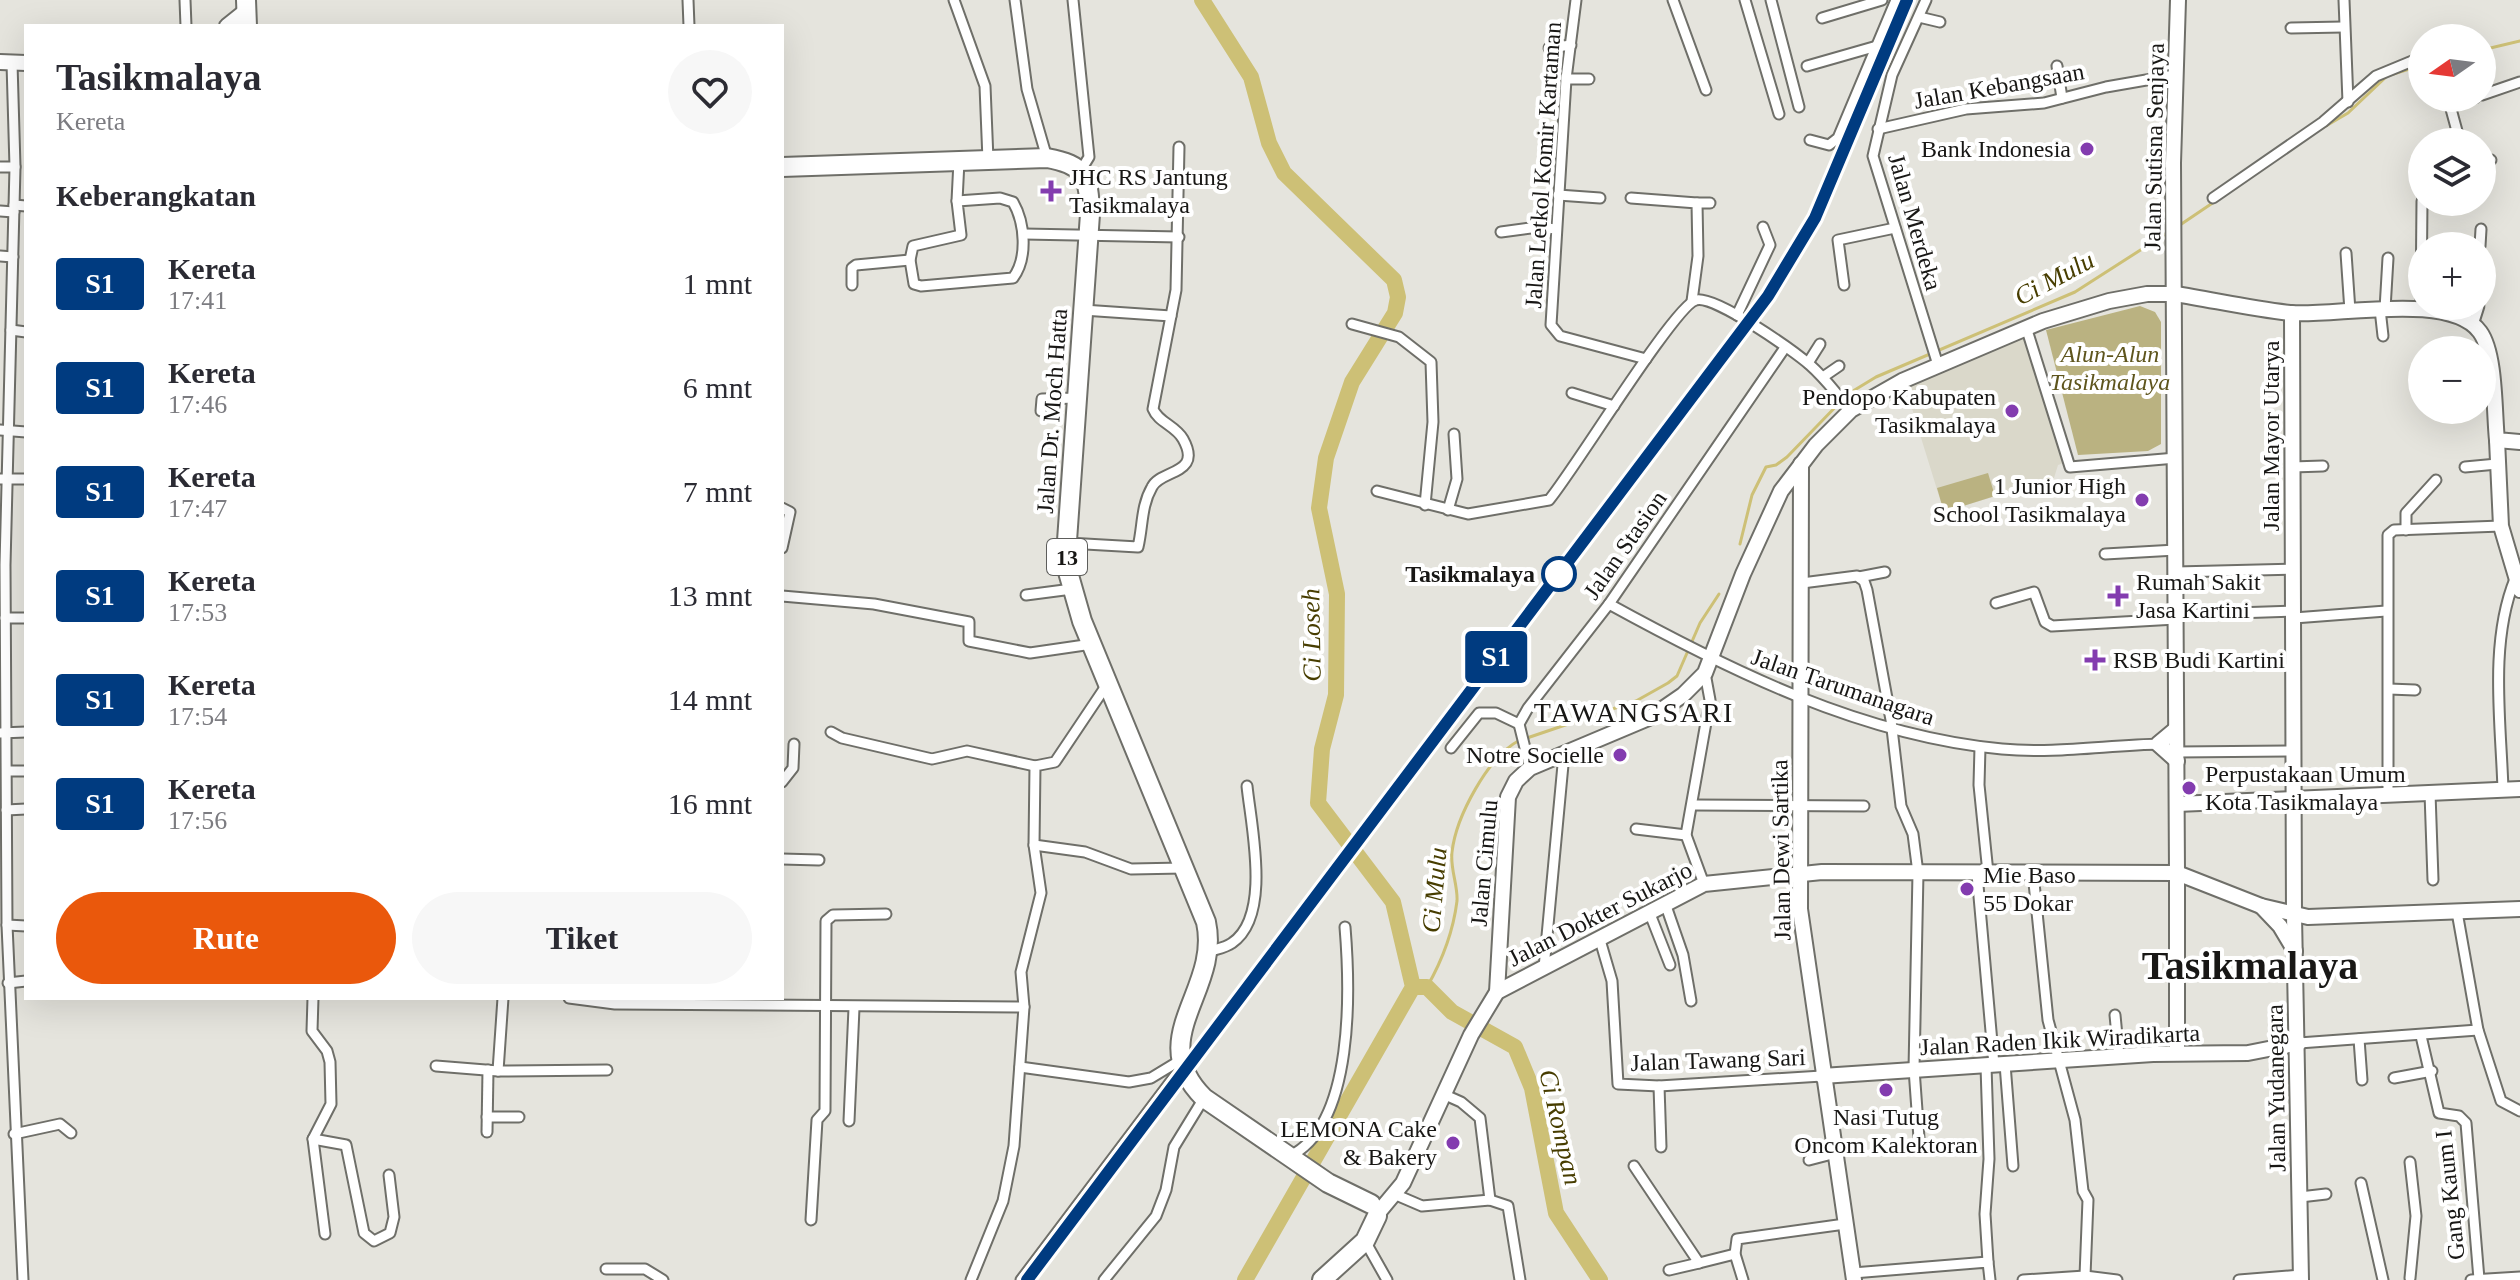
<!DOCTYPE html>
<html lang="id">
<meta charset="utf-8">
<style>
:root{--surface:#fff;--page:#f7f7f7;--text:#2b2b33;--muted:#7c7c81;--accent:#ea580c}
body{margin:0;font-family:"Times New Roman",serif;background:var(--page);color:var(--text);height:100vh;display:flex;flex-direction:column;font-size:30px;white-space:nowrap}
*{box-sizing:border-box;margin:0}
p{font-size:26px;color:var(--muted)}
.icon{flex:none;width:44px;height:44px;fill:none;stroke:currentColor;stroke-width:2;stroke-linecap:round;stroke-linejoin:round}
.map{position:relative;flex:1;overflow:hidden}
.sheet{position:absolute;left:24px;top:24px;width:760px;height:976px;display:flex;flex-direction:column;background:var(--surface);border-radius:0px;box-shadow:0 8px 32px #0002}
.sheet>*{flex:none}
.badge{padding:0 16px;border-radius:6px;font-size:28px;line-height:52px}
.needle{width:52px;rotate:256deg}
.controls{position:absolute;left:2408px;top:24px;display:grid;gap:16px}
.controls a{display:grid;place-items:center;width:88px;height:88px;border-radius:50%;background:var(--surface);box-shadow:0 8px 32px #0002;font-size:40px}
.map>.badge{position:absolute;translate:-50% -50%;box-shadow:0 0 0 4px #fff}
h2{padding:0 32px;font-size:30px;line-height:72px}
.round{display:grid;place-items:center;flex:none;width:84px;height:84px;border-radius:42px;background:var(--page)}
.summary{display:flex;align-items:center;justify-content:space-between;height:136px;padding:0 32px}
h1{font-size:38px;font-weight:800;line-height:60px}
.primary-button{display:flex;gap:16px;margin-top:auto;padding:16px 32px}
.primary-button a{flex:1;height:92px;border-radius:48px;background:var(--accent);color:#fff;font-size:32px;font-weight:800;line-height:92px;text-align:center}
.primary-button a+a{background:var(--page);color:var(--text)}
ul{padding:0;list-style:none}
li{display:flex;align-items:center;gap:24px;height:104px;padding:0 32px}
li div{flex:1}
li b{display:block;font-size:30px}
li em{font-style:normal}
li .badge{min-width:88px;font-weight:700;text-align:center}
.map>svg:first-child{display:block}
.built{fill:#dad8ca}
.green{fill:#bab281}
.lines{fill:none;stroke-linecap:round;stroke-linejoin:round}
.stream{stroke:#cdc076;stroke-width:3}
.river{stroke:#cdc076;stroke-width:16}
.street-casing{stroke:#6f6f69;stroke-width:13}
.secondary-casing{stroke:#6f6f69;stroke-width:18}
.primary-casing{stroke:#6f6f69;stroke-width:18}
.highway-casing{stroke:#6f6f69;stroke-width:22}
.street{stroke:#fff;stroke-width:9}
.secondary{stroke:#fff;stroke-width:14}
.primary{stroke:#fff;stroke-width:14}
.highway{stroke:#fff;stroke-width:18}
.rail-casing{stroke:#595855;stroke-width:6}
.rail{stroke:#fff;stroke-width:3;stroke-dasharray:9;stroke-linecap:butt}
.line-casing{stroke:#fff;stroke-width:18}
.line{stroke:#003b80;stroke-width:12}
.poi-dot{fill:#833caf;stroke:#fff;stroke-width:3}
.stop-dot{fill:#fff;stroke:#003b80;stroke-width:4}
.labels{text-anchor:middle;stroke-width:8;stroke-linejoin:round;paint-order:stroke}
.shield{fill:#fff;stroke:#5d5d5b;stroke-width:2}
.shield-label{font-size:22px;font-weight:bold;fill:#181715}
.street-label{font-size:24px;fill:#181715;stroke:#fff}
.poi-label{font-size:24px;fill:#181715;stroke:#fff;text-anchor:end}
.park-label{font-size:24px;font-style:italic;fill:#5e551d;stroke:#fff}
.stop-label{font-size:24px;font-weight:bold;fill:#181715;stroke:#fff;text-anchor:end}
.water-label{font-size:26px;font-style:italic;fill:#473d00;stroke:#fff}
.quarter-label{font-size:28px;letter-spacing:2px;fill:#181715;stroke:#fff}
.town-label{font-size:40px;font-weight:bold;fill:#181715;stroke:#fff}
</style>
<div class="map">
<svg width="2520" height="1280" viewBox="0 0 2520 1280">
<rect width="100%" height="100%" fill="#e5e4dd"/>
<path class="built" d="M 2024,338 L 2064,463 L 2058,465 L 2054,478 L 1944,512 L 1905,386 Z"/>
<g class="green">
<path d="M 2140,306 L 2155,312 L 2161,322 L 2161,444 L 2148,451 L 2078,455 L 2046,330 Z"/>
<path d="M 1988,473 L 1995,496 L 1944,512 L 1937,488 Z"/>
</g>
<g class="lines">
<g class="stream">
<path d="M 2482,50 L 2520,41"/>
<path d="M 2319,130 L 2348,113 L 2387,76 L 2422,65"/>
<path d="M 2177,227 L 2217,200"/>
<path d="M 1740,544 L 1752,495 L 1766,467 L 1776,465 L 1787,457 L 1848,394 L 1876,377 L 2075,292 L 2167,233"/>
<path d="M 1527,738 L 1636,701 L 1668,683 L 1677,676 L 1700,623 L 1719,594"/>
<path d="M 1427,987 C 1443,959 1453,933 1457,901 C 1458,885 1450,869 1452,852 C 1456,817 1488,756 1520,740"/>
</g>
<g class="river">
<path d="M 1202,0 L 1251,77 L 1269,143 L 1284,173 L 1394,280 L 1398,297 L 1395,313 L 1352,382 L 1326,458 L 1319,508 L 1337,594 L 1336,695 L 1322,749 L 1318,803 L 1393,902 L 1413,987 L 1245,1280"/>
<path d="M 1413,987 L 1427,987 L 1452,1012 L 1515,1047 L 1532,1088 L 1556,1213 L 1600,1280"/>
</g>
<defs>
<g id="street">
<path d="M 185,0 L 186,26"/>
<path d="M 688,0 L 689,26"/>
<path d="M 954,0 L 985,86 L 988,160"/>
<path d="M 1015,0 L 1027,89 L 1047,158"/>
<path d="M 1073,0 L 1089,157 L 1081,170"/>
<path d="M 1576,0 L 1566,79 L 1551,325 L 1560,336 L 1646,359"/>
<path d="M 1673,0 L 1706,90"/>
<path d="M 1745,0 L 1779,114"/>
<path d="M 1771,0 L 1799,107"/>
<path d="M 1926,0 L 1892,75 L 1873,156 L 1938,365"/>
<path d="M 2344,0 L 2348,102"/>
<path d="M 1919,17 L 1940,22"/>
<path d="M 1822,18 L 1882,0"/>
<path d="M 2291,28 L 2343,27"/>
<path d="M 1549,48 L 1571,45"/>
<path d="M 12,63 L 15,167 L 5,565 L 7,925 L 23,1280"/>
<path d="M 1807,66 L 1877,46"/>
<path d="M 2057,66 L 2062,98"/>
<path d="M 1566,79 L 1589,79"/>
<path d="M 2482,95 L 2520,82"/>
<path d="M 2448,98 L 2460,142"/>
<path d="M 2450,107 L 2475,98"/>
<path d="M 1878,129 L 1966,109 L 2044,103 L 2106,87 L 2175,75"/>
<path d="M 1810,140 L 1829,145 L 1838,138 L 1896,0"/>
<path d="M 2482,161 L 2491,160"/>
<path d="M 0,167 L 15,167"/>
<path d="M 1558,195 L 1600,198"/>
<path d="M 1000,198 L 1013,202 C 1025,223 1028,258 1013,278 L 921,286 L 914,284 L 910,260 L 913,246 L 961,235 L 957,201 Z"/>
<path d="M 1631,198 L 1697,203 L 1698,256 L 1692,301"/>
<path d="M 2213,198 L 2323,122 L 2376,76 L 2422,57"/>
<path d="M 957,201 L 959,161"/>
<path d="M 1697,203 L 1710,203"/>
<path d="M 14,205 L 26,206"/>
<path d="M 0,211 L 14,212"/>
<path d="M 1501,232 L 1538,227 L 1556,229"/>
<path d="M 1024,234 L 1179,237"/>
<path d="M 2480,246 L 2481,229"/>
<path d="M 2346,253 L 2350,311"/>
<path d="M 0,256 L 13,257"/>
<path d="M 852,285 L 852,268 L 856,265 L 910,260"/>
<path d="M 1844,285 L 1838,240 L 1895,228"/>
<path d="M 2380,309 L 2383,336"/>
<path d="M 2385,309 L 2388,258"/>
<path d="M 2421,309 L 2422,201"/>
<path d="M 1083,310 L 1171,316"/>
<path d="M 1737,315 L 1770,245 L 1763,227"/>
<path d="M 1352,324 L 1399,337 L 1431,362 L 1433,422 L 1425,505"/>
<path d="M 2473,325 L 2479,306"/>
<path d="M 2026,327 L 2070,467 L 2176,458"/>
<path d="M 11,330 L 26,332"/>
<path d="M 1808,363 L 1820,344"/>
<path d="M 1823,377 L 1839,366"/>
<path d="M 1572,393 L 1614,406"/>
<path d="M 1041,411 L 1042,399 L 1077,398"/>
<path d="M 0,430 L 26,432"/>
<path d="M 2292,467 L 2323,466"/>
<path d="M 2465,467 L 2497,464"/>
<path d="M 0,479 L 26,479"/>
<path d="M 1377,491 L 1468,514 L 1549,500 C 1573,472 1675,305 1696,300 C 1715,295 1794,351 1810,365 C 1826,379 1837,395 1851,410"/>
<path d="M 782,508 L 790,512 L 782,548"/>
<path d="M 1448,510 L 1457,479 L 1454,434"/>
<path d="M 2406,530 L 2406,513 L 2436,480"/>
<path d="M 1068,543 L 1138,547 C 1143,526 1141,506 1152,487 C 1161,469 1203,475 1183,439 C 1176,426 1158,422 1153,409 L 1176,290 L 1179,147"/>
<path d="M 2105,554 L 2176,550"/>
<path d="M 2176,572 L 2293,569"/>
<path d="M 1859,577 L 1885,572"/>
<path d="M 1802,583 L 1857,576 L 1864,581 L 1867,590 L 1891,720 L 1901,806 L 1913,834 L 1918,873 L 1914,1069 L 1919,1138"/>
<path d="M 1026,595 L 1072,589"/>
<path d="M 782,596 L 874,604 L 969,622 L 969,641 L 1030,653 L 1092,644"/>
<path d="M 1996,603 L 2034,592 L 2045,622 L 2052,626 L 2176,619"/>
<path d="M 1609,604 C 1731,671 1862,736 2002,749 C 2054,754 2108,745 2161,744"/>
<path d="M 2176,615 L 2293,611"/>
<path d="M 5,618 L 26,618"/>
<path d="M 2294,618 L 2386,611"/>
<path d="M 2389,689 L 2415,690"/>
<path d="M 831,732 L 842,738 L 932,759 L 967,751 L 1035,766"/>
<path d="M 0,733 L 26,732"/>
<path d="M 1980,747 L 1979,785 L 1988,873"/>
<path d="M 1451,748 L 1479,713 L 1496,713 L 1519,724"/>
<path d="M 2177,752 L 2294,751"/>
<path d="M 1530,768 L 1519,724 L 1528,708 L 1609,604 L 1784,349"/>
<path d="M 8,771 L 26,771"/>
<path d="M 782,782 L 793,768 L 794,744"/>
<path d="M 2503,790 C 2501,722 2489,643 2515,579"/>
<path d="M 2430,793 L 2433,880"/>
<path d="M 2388,794 L 2388,535 L 2394,530 L 2501,526"/>
<path d="M 1694,805 L 1864,806"/>
<path d="M 6,810 L 26,809"/>
<path d="M 1636,829 L 1686,835"/>
<path d="M 1034,845 L 1085,852 L 1131,869 L 1183,868"/>
<path d="M 782,859 L 819,860"/>
<path d="M 2033,873 L 2048,1020 L 2075,1120 L 2083,1191 L 2088,1200 L 2085,1276"/>
<path d="M 1977,874 L 1994,1065"/>
<path d="M 1704,884 L 1686,835 L 1710,700 L 1705,673"/>
<path d="M 1666,906 L 1683,955 L 1691,1001"/>
<path d="M 2457,912 L 2478,1030 L 2501,1101 L 2520,1111"/>
<path d="M 1650,914 L 1670,965"/>
<path d="M 7,925 L 26,926"/>
<path d="M 1600,940 L 1612,981 L 1618,1084 L 1659,1086 L 1822,1076"/>
<path d="M 1208,952 C 1216,949 1225,948 1232,943 C 1272,916 1251,826 1247,786"/>
<path d="M 1544,968 L 1564,754"/>
<path d="M 8,983 L 26,981"/>
<path d="M 313,998 L 312,1031 L 327,1051 L 330,1062 L 331,1104 L 313,1139 L 325,1234"/>
<path d="M 569,998 L 615,1004 L 1024,1007"/>
<path d="M 2115,1015 L 2119,1057"/>
<path d="M 2421,1036 L 2439,1113 L 2459,1116 L 2466,1123 L 2479,1279"/>
<path d="M 2359,1039 L 2362,1080"/>
<path d="M 2299,1043 L 2478,1030"/>
<path d="M 2005,1064 L 2013,1166"/>
<path d="M 436,1066 L 498,1071 L 607,1070"/>
<path d="M 1986,1066 L 1989,1159 L 1985,1214 L 1988,1262"/>
<path d="M 1020,1067 L 1129,1082 L 1151,1078 L 1179,1061"/>
<path d="M 498,1071 L 503,998"/>
<path d="M 2394,1078 L 2432,1071"/>
<path d="M 1659,1086 L 1661,1147"/>
<path d="M 1443,1094 L 1461,1102 L 1480,1118 L 1490,1200"/>
<path d="M 487,1117 L 519,1117"/>
<path d="M 849,1121 L 854,1008"/>
<path d="M 487,1132 L 488,1070"/>
<path d="M 14,1134 L 60,1124 L 71,1133"/>
<path d="M 313,1139 L 346,1145 L 364,1233 L 374,1241 L 390,1233 L 394,1217 L 389,1175"/>
<path d="M 1290,1156 C 1355,1124 1350,988 1345,927"/>
<path d="M 1809,1160 L 1836,1153"/>
<path d="M 2410,1162 L 2416,1216 L 2410,1278"/>
<path d="M 1634,1166 L 1699,1263 L 1669,1270"/>
<path d="M 2361,1183 L 2383,1280"/>
<path d="M 1394,1194 L 1422,1206 L 1490,1200 L 1508,1206 L 1520,1280"/>
<path d="M 2300,1197 L 2326,1194"/>
<path d="M 811,1220 L 817,1120 L 825,1111 L 826,921 L 833,915 L 886,914"/>
<path d="M 1365,1241 L 1387,1280"/>
<path d="M 1699,1263 L 1735,1254"/>
<path d="M 606,1269 L 645,1269 L 663,1280"/>
<path d="M 1853,1273 L 1988,1262 L 1990,1280"/>
<path d="M 971,1280 L 1003,1201 L 1014,1146 L 1024,1007 L 1021,972 L 1041,893 L 1034,845 L 1035,766 L 1055,762 L 1108,683"/>
<path d="M 1021,1280 L 1181,1068"/>
<path d="M 1104,1280 L 1156,1216 L 1166,1190 L 1174,1147 L 1204,1098"/>
<path d="M 1743,1280 L 1735,1254 L 1737,1239 L 1845,1224"/>
<path d="M 2023,1280 L 2085,1276 L 2117,1280"/>
<path d="M 2239,1280 L 2301,1275"/>
<path d="M 2471,1280 L 2520,1277"/>
</g>
<g id="secondary">
<path d="M 227,26 L 247,10"/>
<path d="M 0,62 L 26,63"/>
<path d="M 2292,313 L 2294,916 L 2301,1280"/>
<path d="M 2497,440 L 2501,526 L 2520,590"/>
<path d="M 1801,464 L 1800,909 L 1854,1280"/>
<path d="M 2177,804 L 2520,789"/>
<path d="M 1497,992 L 1508,797 L 1516,781 L 1530,768 L 1651,717 L 1683,695 L 1705,673 L 1743,574 L 1781,491 L 1816,445 L 1851,410 L 1902,381 L 2043,321 L 2109,301 L 2147,294 L 2175,294"/>
<path d="M 2177,1053 L 2177,873"/>
<path d="M 1822,1076 L 2153,1054 L 2248,1053 L 2299,1043"/>
</g>
<g id="primary">
<path d="M 2175,294 C 2213,300 2252,309 2290,313 C 2335,317 2450,291 2480,332 C 2496,354 2494,413 2497,440 L 2520,442"/>
<path d="M 2176,729 L 2158,744 L 2177,761"/>
<path d="M 2177,873 L 2173,163 L 2178,0"/>
<path d="M 2261,906 L 2280,926 L 2295,951"/>
<path d="M 1378,1213 L 1403,1183 L 1471,1035 L 1497,992 L 1704,884 L 1822,872 L 2177,873 L 2261,906 L 2308,917 L 2520,909"/>
</g>
<g id="highway">
<path d="M 246,0 L 247,26"/>
<path d="M 782,167 L 1047,158 C 1085,165 1089,176 1090,214 L 1066,555 L 1068,572 L 1082,621 L 1206,922 C 1221,991 1143,1038 1204,1098 L 1328,1183 L 1371,1204"/>
<path d="M 1322,1280 L 1365,1241 L 1377,1216"/>
</g>
</defs>
<use href="#street" class="street-casing"/>
<use href="#secondary" class="secondary-casing"/>
<use href="#primary" class="primary-casing"/>
<use href="#highway" class="highway-casing"/>
<use href="#street" class="street"/>
<use href="#secondary" class="secondary"/>
<use href="#primary" class="primary"/>
<use href="#highway" class="highway"/>
<defs>
<path id="rail" d="M 1027,1280 L 1768,296 L 1815,218 L 1907,0"/>
</defs>
<use href="#rail" class="rail-casing"/>
<use href="#rail" class="rail"/>
</g>
<g class="lines">
<defs>
<path id="line" d="M 1027,1280 L 1768,296 L 1815,218 L 1907,0"/>
</defs>
<use href="#line" class="line-casing"/>
<use href="#line" class="line"/>
</g>
<g class="poi-dot">
<circle cx="2087" cy="149" r="8"/>
<path d="M1047 179h8v8h8v8h-8v8h-8v-8h-8v-8h8z"/>
<circle cx="2012" cy="411" r="8"/>
<circle cx="2142" cy="500" r="8"/>
<path d="M2114 584h8v8h8v8h-8v8h-8v-8h-8v-8h8z"/>
<path d="M2091 648h8v8h8v8h-8v8h-8v-8h-8v-8h8z"/>
<circle cx="1620" cy="755" r="8"/>
<circle cx="2189" cy="788" r="8"/>
<circle cx="1967" cy="889" r="8"/>
<circle cx="1886" cy="1090" r="8"/>
<circle cx="1453" cy="1143" r="8"/>
</g>
<circle class="stop-dot" cx="1559" cy="574" r="16"/>
<g class="labels">
<rect class="shield" x="1047" y="539" width="40" height="36" rx="6"/>
<g class="shield-label">
<text x="1067" y="565">13</text>
</g>
<g class="street-label">
<text transform="translate(1999 86) rotate(-10)" y="8">Jalan Kebangsaan</text>
<text transform="translate(2154 147) rotate(-89)" y="8">Jalan Sutisna Senjaya</text>
<text transform="translate(1543 165) rotate(-86)" y="8">Jalan Letkol Komir Kartaman</text>
<text transform="translate(1915 222) rotate(74)" y="8">Jalan Merdeka</text>
<text transform="translate(1052 411) rotate(-86)" y="8">Jalan Dr. Moch Hatta</text>
<text transform="translate(2271 436) rotate(-90)" y="8">Jalan Mayor Utarya</text>
<text transform="translate(1625 545) rotate(-55)" y="8">Jalan Stasion</text>
<text transform="translate(1843 687) rotate(19)" y="8">Jalan Tarumanagara</text>
<text transform="translate(1781 850) rotate(-91)" y="8">Jalan Dewi Sartika</text>
<text transform="translate(1484 863) rotate(-85)" y="8">Jalan Cimulu</text>
<text transform="translate(1600 914) rotate(-27)" y="8">Jalan Dokter Sukarjo</text>
<text transform="translate(2060 1040) rotate(-3)" y="8">Jalan Raden Ikik Wiradikarta</text>
<text transform="translate(1718 1060) rotate(-2)" y="8">Jalan Tawang Sari</text>
<text transform="translate(2276 1088) rotate(-91)" y="8">Jalan Yudanegara</text>
<text transform="translate(2450 1195) rotate(-96)" y="8">Gang Kaum I</text>
</g>
<g class="poi-label">
<text x="2071" y="157">Bank Indonesia</text>
<text x="1069" y="185" text-anchor="start">JHC RS Jantung<tspan x="1069" dy="28">Tasikmalaya</tspan></text>
<text x="1996" y="405">Pendopo Kabupaten<tspan x="1996" dy="28">Tasikmalaya</tspan></text>
<text x="2126" y="494">1 Junior High<tspan x="2126" dy="28">School Tasikmalaya</tspan></text>
<text x="2136" y="590" text-anchor="start">Rumah Sakit<tspan x="2136" dy="28">Jasa Kartini</tspan></text>
<text x="2113" y="668" text-anchor="start">RSB Budi Kartini</text>
<text x="1604" y="763">Notre Socielle</text>
<text x="2205" y="782" text-anchor="start">Perpustakaan Umum<tspan x="2205" dy="28">Kota Tasikmalaya</tspan></text>
<text x="1983" y="883" text-anchor="start">Mie Baso<tspan x="1983" dy="28">55 Dokar</tspan></text>
<text x="1886" y="1125" text-anchor="middle">Nasi Tutug<tspan x="1886" dy="28">Oncom Kalektoran</tspan></text>
<text x="1437" y="1137">LEMONA Cake<tspan x="1437" dy="28">&amp; Bakery</tspan></text>
</g>
<g class="park-label">
<text x="2110" y="362">Alun-Alun<tspan x="2110" dy="28">Tasikmalaya</tspan></text>
</g>
<g class="stop-label">
<text x="1535" y="582">Tasikmalaya</text>
</g>
<g class="water-label">
<text transform="translate(2054 278) rotate(-28)" y="9">Ci Mulu</text>
<text transform="translate(1311 635) rotate(-91)" y="9">Ci Loseh</text>
<text transform="translate(1434 890) rotate(-85)" y="9">Ci Mulu</text>
<text transform="translate(1561 1127) rotate(77)" y="9">Ci Rompan</text>
</g>
<g class="quarter-label">
<text x="1634" y="722">TAWANGSARI</text>
</g>
<g class="town-label">
<text x="2250" y="979">Tasikmalaya</text>
</g>
</g>
</svg>
<div class="controls">
<a><svg class="needle" viewBox="-14 -14 28 28"><path d="M0-13l5 13h-10z" fill="#e53935"/><path d="M0 13l5-13h-10z" fill="#7c7c81"/></svg></a>
<a><svg class="icon" aria-label="layers" viewBox="0 0 24 24"><path d="M12 4l9 5-9 5-9-5zM3 14l9 5 9-5"/></svg></a>
<a>+</a>
<a>−</a>
</div>
<b class="badge" style="left:1496px;top:657px;background:#003b80;color:#fff">S1</b>
<section class="sheet">
<div class="summary"><div><h1>Tasikmalaya</h1><p>Kereta</p></div><a class="round"><svg class="icon" aria-label="heart" viewBox="0 0 24 24"><path d="M12 20l-8-8c-3-5 5-10 8-4 3-6 11-1 8 4z"/></svg></a></div>
<h2>Keberangkatan</h2>
<ul>
<li><span class="badge" style="background:#003b80;color:#fff">S1</span><div><b>Kereta</b><p>17:41</p></div><em>1 mnt</em></li>
<li><span class="badge" style="background:#003b80;color:#fff">S1</span><div><b>Kereta</b><p>17:46</p></div><em>6 mnt</em></li>
<li><span class="badge" style="background:#003b80;color:#fff">S1</span><div><b>Kereta</b><p>17:47</p></div><em>7 mnt</em></li>
<li><span class="badge" style="background:#003b80;color:#fff">S1</span><div><b>Kereta</b><p>17:53</p></div><em>13 mnt</em></li>
<li><span class="badge" style="background:#003b80;color:#fff">S1</span><div><b>Kereta</b><p>17:54</p></div><em>14 mnt</em></li>
<li><span class="badge" style="background:#003b80;color:#fff">S1</span><div><b>Kereta</b><p>17:56</p></div><em>16 mnt</em></li>
</ul>
<div class="primary-button"><a>Rute</a><a>Tiket</a></div>
</section>
</div>
